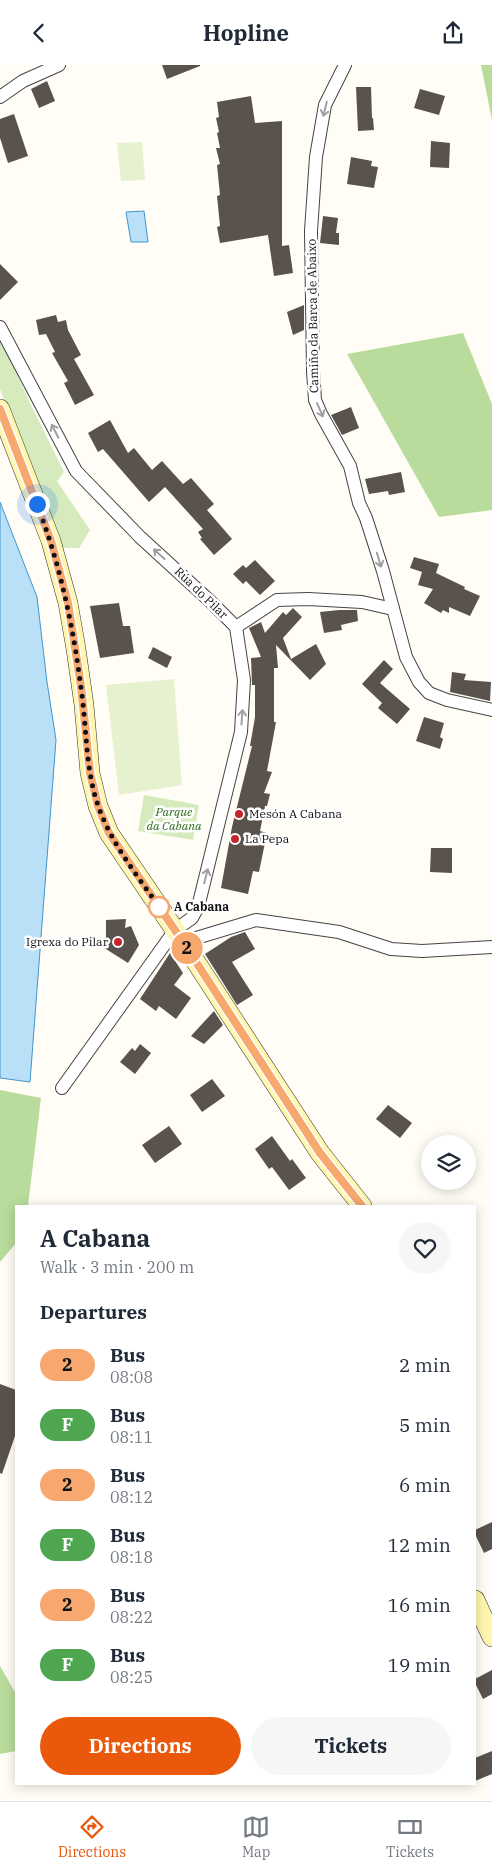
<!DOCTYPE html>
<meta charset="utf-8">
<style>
:root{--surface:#fff;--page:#f6f6f7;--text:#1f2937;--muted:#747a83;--line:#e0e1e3;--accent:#ea580c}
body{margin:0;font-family:"IBM Plex Serif",serif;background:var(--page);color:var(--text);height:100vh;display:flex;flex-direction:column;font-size:19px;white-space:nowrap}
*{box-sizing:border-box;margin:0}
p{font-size:16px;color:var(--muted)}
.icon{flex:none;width:28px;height:28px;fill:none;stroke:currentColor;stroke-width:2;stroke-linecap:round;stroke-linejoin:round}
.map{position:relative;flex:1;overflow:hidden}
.side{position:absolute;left:15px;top:1140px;width:461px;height:580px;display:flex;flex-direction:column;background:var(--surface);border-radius:0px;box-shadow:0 2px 12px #0003}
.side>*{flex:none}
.badge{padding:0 10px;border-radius:16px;font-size:18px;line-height:32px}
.buttons{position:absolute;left:421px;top:1070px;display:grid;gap:10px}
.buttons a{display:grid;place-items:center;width:55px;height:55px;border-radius:50%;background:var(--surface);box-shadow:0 2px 12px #0003;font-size:25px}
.you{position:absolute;width:25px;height:25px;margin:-12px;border:4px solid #fff;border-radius:50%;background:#1a73e8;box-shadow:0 0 0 8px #1a73e833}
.map>.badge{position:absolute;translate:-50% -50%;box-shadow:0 0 0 2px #fff}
h2{padding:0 25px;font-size:19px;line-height:45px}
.round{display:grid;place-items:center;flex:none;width:52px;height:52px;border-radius:26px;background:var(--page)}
.head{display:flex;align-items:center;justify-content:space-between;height:85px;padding:0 25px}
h1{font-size:24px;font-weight:800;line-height:38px}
.primary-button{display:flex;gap:10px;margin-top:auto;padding:10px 25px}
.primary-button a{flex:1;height:58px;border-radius:30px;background:var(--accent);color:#fff;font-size:20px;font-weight:800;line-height:58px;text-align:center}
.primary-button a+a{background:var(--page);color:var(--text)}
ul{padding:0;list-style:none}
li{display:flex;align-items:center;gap:15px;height:60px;padding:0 25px}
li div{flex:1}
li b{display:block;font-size:19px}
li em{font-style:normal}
li .badge{min-width:55px;font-weight:700;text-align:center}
header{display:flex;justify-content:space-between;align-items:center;height:65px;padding:0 25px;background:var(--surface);font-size:22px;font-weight:800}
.menu{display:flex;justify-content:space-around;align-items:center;height:70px;border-top:1px solid var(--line);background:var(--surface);font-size:14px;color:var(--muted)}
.menu a{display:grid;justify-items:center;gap:2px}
.menu .on{color:var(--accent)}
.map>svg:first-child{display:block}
.green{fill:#d5ebbd}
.forest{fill:#b9dc9c}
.pitch{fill:#e6f2cf}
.water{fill:#b9e0f7;stroke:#3f96cf}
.building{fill:#5a524d}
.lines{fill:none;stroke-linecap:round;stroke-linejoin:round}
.minor-casing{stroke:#444;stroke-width:14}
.secondary-casing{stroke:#333;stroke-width:20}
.minor{stroke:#fff;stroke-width:12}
.secondary{stroke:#fff6b0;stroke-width:19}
.oneway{stroke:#a0a0a0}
.line-casing{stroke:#fff;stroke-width:11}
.line{stroke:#f6a86f;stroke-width:8}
.walk{stroke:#111;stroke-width:5;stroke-dasharray:0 9}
.poi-dot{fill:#c4262e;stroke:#fff;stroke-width:2}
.stop-dot{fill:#fff;stroke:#f6a86f;stroke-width:2.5}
.labels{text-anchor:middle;stroke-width:5;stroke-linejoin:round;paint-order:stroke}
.street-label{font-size:12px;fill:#111;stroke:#fff}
.park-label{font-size:12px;font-style:italic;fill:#2f6b1f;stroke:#fff}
.poi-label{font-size:12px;fill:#111;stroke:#fff;text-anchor:start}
.stop-label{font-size:12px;font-weight:bold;fill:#111;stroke:#fff;text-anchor:start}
</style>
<header><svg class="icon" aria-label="back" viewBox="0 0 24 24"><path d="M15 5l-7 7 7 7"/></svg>Hopline<svg class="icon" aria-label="share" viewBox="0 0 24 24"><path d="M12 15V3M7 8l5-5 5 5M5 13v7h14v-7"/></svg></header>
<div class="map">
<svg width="492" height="1736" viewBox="0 0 492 1736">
<rect width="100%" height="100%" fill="#fffdf5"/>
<g class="green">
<path d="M 0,273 L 32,342 L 64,407 L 57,416 L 90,465 L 79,483 L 60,483 L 0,324 Z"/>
<path d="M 144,730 L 199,740 L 193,775 L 138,766 Z"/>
</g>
<g class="forest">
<path d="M 481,0 L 492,0 L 492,55 Z"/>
<path d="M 463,268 L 492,339 L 492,445 L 439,452 L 347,289 Z"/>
<path d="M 0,1025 L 41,1033 L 28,1141 L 16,1141 L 16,1178 L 0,1197 Z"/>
<path d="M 0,1601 L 16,1629 L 16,1686 L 0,1689 Z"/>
</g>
<g class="pitch">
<path d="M 142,77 L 145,115 L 121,116 L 117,78 Z"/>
<path d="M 174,614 L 182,720 L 119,730 L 106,620 Z"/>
</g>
<g class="water">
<path d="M 144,146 L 148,177 L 131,177 L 126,147 Z"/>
<path d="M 0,437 L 37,532 L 47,617 L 56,675 L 30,1017 L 0,1013 Z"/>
</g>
<g class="building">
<path d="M 162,0 L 200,0 L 200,1 L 167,14 Z"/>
<path d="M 47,16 L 55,36 L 39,43 L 31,24 Z"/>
<path d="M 356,22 L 371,22 L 372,53 L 373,53 L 374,65 L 358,66 Z"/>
<path d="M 420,24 L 445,31 L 439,50 L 414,43 Z"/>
<path d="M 251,31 L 255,58 L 282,56 L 282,181 L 289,180 L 293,208 L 274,211 L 268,170 L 220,178 L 217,162 L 220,161 L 217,131 L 220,130 L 217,100 L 220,99 L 216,83 L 220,83 L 217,68 L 219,67 L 216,53 L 219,52 L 217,37 Z"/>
<path d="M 14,49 L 28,91 L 8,98 L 0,73 L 0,54 Z"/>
<path d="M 431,76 L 450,78 L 449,103 L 430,102 Z"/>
<path d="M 351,92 L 372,96 L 371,101 L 378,102 L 374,123 L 347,119 Z"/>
<path d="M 323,151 L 338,153 L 336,168 L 339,168 L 339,180 L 320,178 Z"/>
<path d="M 0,199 L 18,217 L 0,235 Z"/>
<path d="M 304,240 L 304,265 L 293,270 L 287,247 Z"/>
<path d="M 56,250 L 58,257 L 66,255 L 68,265 L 81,290 L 74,294 L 94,330 L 75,340 L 64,318 L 68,316 L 52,288 L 55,287 L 46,269 L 39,270 L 36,255 Z"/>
<path d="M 351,342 L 359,363 L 342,370 L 331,350 Z"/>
<path d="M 110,355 L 128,388 L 134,383 L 152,405 L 162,396 L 183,419 L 191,413 L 214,439 L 207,445 L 232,474 L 214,490 L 200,474 L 202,473 L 198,467 L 203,464 L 165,422 L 149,437 L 103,384 L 98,387 L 88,368 Z"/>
<path d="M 401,407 L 405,427 L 389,430 L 388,426 L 369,429 L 365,414 Z"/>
<path d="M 414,492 L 439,499 L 436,508 L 465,522 L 464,524 L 480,531 L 470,551 L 449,542 L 449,548 L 443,545 L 441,548 L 424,538 L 433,524 L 418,520 L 422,507 L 410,503 Z"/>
<path d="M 255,495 L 275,516 L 260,530 L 246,516 L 243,519 L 233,509 L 243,500 L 246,503 Z"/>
<path d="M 119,538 L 123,561 L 130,561 L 134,588 L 100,593 L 90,541 Z"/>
<path d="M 293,543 L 302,552 L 283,573 L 291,594 L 316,579 L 326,599 L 310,615 L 276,580 L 278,603 L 274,603 L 274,657 L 276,657 L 267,706 L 272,707 L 264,728 L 270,729 L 267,741 L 265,741 L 260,766 L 267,768 L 259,807 L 253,806 L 248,829 L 221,823 L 232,762 L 252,681 L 250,681 L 255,652 L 255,620 L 252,620 L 251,593 L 261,592 L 249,563 L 261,557 L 265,568 L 283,547 L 286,550 Z"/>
<path d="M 339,545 L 357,545 L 358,556 L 341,560 L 342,565 L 324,568 L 320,547 Z"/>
<path d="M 153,582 L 172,592 L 167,603 L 148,593 Z"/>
<path d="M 384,595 L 393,604 L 380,618 L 410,644 L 397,659 L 378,643 L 382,638 L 362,619 Z"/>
<path d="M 452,607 L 466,609 L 464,615 L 491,617 L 490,636 L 450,627 Z"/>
<path d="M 424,652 L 444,658 L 440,672 L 443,674 L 440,684 L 416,676 Z"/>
<path d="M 431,783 L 452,783 L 452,808 L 430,807 Z"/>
<path d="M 126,854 L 125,863 L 131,861 L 139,880 L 128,898 L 98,879 L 106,872 L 106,855 Z"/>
<path d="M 245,867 L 255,884 L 232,897 L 253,930 L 237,940 L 205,889 L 231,872 Z"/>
<path d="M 170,888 L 183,908 L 174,920 L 191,933 L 176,954 L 159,941 L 156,946 L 140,934 Z"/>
<path d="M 214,946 L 223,960 L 204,979 L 191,971 Z"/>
<path d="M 140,979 L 151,988 L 135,1009 L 120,997 L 132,983 L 135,986 Z"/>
<path d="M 212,1014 L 225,1031 L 202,1047 L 190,1030 Z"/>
<path d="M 388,1040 L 412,1058 L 400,1073 L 376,1054 Z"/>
<path d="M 169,1061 L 182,1079 L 155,1098 L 142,1080 Z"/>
<path d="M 272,1071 L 290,1096 L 292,1094 L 306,1113 L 289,1125 L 272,1102 L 269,1104 L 255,1084 Z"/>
<path d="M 0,1319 L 16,1325 L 16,1368 L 2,1409 L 0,1408 Z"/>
<path d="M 492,1457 L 492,1484 L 484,1488 L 475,1469 L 475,1465 Z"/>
<path d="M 492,1605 L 492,1629 L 483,1634 L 475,1618 L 475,1614 Z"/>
<path d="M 492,1686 L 492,1709 L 475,1716 L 475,1693 Z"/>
</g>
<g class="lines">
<defs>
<g id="minor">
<path d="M 345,0 L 325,40 L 316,92 L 311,166 L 313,306 L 315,335 L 321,349 L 350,401 L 359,438 L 366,453 L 383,506 L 406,592 L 419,617 L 429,628 L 447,635 L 492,645"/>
<path d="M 0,32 L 23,16 L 59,0"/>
<path d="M 0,262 L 76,406 L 140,472 L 211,537 L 236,562 L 244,615 L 241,667 L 198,842 L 192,853 L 175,865 L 62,1023"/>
<path d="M 236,562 L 277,535 L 308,534 L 362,537 L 393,544"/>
<path d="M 183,877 L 256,855 L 339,867 L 391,884 L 422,886 L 492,882"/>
</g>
<g id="secondary">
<path d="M 0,344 L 51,476 L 68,538 L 76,584 L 84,640 L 90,708 L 98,741 L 109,768 L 183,877 L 320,1088 L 362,1141"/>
<path d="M 475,1535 L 492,1572"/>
</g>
</defs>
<use href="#minor" class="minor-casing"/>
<use href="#secondary" class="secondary-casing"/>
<use href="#minor" class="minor"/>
<use href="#secondary" class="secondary"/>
</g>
<defs><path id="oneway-shaft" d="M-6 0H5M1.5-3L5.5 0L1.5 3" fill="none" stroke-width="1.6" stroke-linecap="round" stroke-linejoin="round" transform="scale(1.25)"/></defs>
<g class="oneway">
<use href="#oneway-shaft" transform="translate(325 44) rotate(104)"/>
<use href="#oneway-shaft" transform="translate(320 345) rotate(66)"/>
<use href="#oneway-shaft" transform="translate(55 366) rotate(-117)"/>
<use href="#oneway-shaft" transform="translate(159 489) rotate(-138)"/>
<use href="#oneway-shaft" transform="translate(379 495) rotate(73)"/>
<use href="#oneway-shaft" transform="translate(242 652) rotate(-86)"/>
<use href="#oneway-shaft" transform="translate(206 811) rotate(-76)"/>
</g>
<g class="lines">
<defs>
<path id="line" d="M 0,344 L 51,476 L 68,538 L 81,621 L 90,708 L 98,741 L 109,768 L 183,877 L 320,1088 L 362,1141"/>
</defs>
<use href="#line" class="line-casing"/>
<use href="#line" class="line"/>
<path class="walk" d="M 37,439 C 60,499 73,560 81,623 C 87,663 85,705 99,743 C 113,782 141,815 164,849 L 159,842"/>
</g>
<g class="poi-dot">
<circle cx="239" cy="749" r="5"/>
<circle cx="235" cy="774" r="5"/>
<circle cx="118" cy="877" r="5"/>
</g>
<circle class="stop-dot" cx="159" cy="842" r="10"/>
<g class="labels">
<g class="street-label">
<text transform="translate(313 251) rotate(-91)" y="4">Camiño da Barca de Abaixo</text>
<text transform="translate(201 528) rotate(44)" y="4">Rúa do Pilar</text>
</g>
<g class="park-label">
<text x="174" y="751">Parque<tspan x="174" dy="14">da Cabana</tspan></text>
</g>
<g class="poi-label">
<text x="249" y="753">Mesón A Cabana</text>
<text x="245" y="778">La Pepa</text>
<text x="108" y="881" text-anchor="end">Igrexa do Pilar</text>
</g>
<g class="stop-label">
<text x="174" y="846">A Cabana</text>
</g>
</g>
</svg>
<div class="buttons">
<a><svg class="icon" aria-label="layers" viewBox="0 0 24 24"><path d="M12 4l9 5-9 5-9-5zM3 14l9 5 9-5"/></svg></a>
</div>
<div class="you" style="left:37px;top:439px"></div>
<b class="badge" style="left:187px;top:883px;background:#f6a86f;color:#111">2</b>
<section class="side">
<div class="head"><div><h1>A Cabana</h1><p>Walk · 3 min · 200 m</p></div><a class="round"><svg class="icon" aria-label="heart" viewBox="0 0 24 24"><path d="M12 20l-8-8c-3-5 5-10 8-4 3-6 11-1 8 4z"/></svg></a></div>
<h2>Departures</h2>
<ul>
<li><span class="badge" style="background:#f6a86f;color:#111">2</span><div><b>Bus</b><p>08:08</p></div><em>2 min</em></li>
<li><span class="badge" style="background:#4fa651;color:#fff">F</span><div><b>Bus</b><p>08:11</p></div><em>5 min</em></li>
<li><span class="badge" style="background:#f6a86f;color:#111">2</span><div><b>Bus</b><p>08:12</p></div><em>6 min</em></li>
<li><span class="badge" style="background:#4fa651;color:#fff">F</span><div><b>Bus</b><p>08:18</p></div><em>12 min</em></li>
<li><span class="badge" style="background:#f6a86f;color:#111">2</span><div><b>Bus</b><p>08:22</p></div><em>16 min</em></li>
<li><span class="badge" style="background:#4fa651;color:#fff">F</span><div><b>Bus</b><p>08:25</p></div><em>19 min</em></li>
</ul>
<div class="primary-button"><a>Directions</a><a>Tickets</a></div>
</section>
</div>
<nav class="menu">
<a class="on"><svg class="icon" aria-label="directions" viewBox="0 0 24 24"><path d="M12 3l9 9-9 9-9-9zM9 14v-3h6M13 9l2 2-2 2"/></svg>Directions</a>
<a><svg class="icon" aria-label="map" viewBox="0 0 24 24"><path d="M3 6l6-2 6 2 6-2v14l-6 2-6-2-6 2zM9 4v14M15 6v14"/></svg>Map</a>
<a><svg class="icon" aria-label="tickets" viewBox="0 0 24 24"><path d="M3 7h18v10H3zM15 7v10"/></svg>Tickets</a>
</nav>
